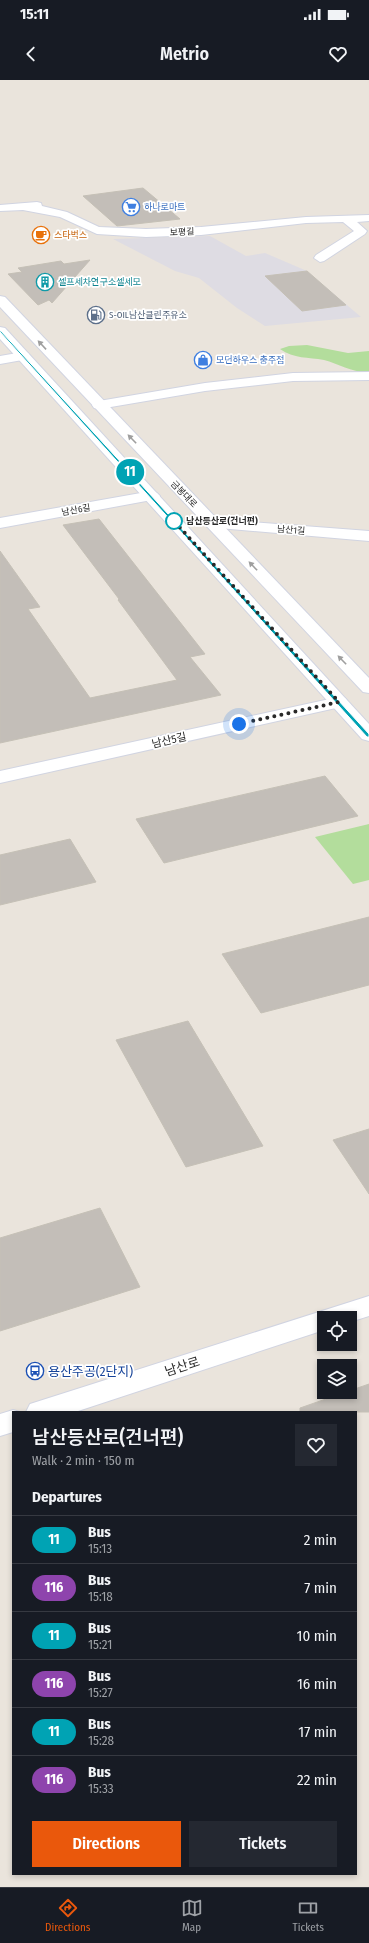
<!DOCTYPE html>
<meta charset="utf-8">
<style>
:root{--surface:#171b24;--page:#242831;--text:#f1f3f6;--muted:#9ea1a6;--line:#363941;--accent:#ea580c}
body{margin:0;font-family:"Fira Sans Condensed","Noto Sans KR",sans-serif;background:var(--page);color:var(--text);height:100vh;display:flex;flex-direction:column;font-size:15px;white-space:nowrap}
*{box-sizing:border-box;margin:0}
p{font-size:13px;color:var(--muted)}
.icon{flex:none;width:22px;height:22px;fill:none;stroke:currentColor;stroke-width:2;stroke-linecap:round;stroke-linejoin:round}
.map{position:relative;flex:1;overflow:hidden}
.details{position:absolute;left:12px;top:1331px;width:345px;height:464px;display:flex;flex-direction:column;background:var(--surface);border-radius:0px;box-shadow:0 2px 6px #0003}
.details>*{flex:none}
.badge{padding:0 8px;border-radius:13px;font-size:14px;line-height:26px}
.controls{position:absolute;left:317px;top:1231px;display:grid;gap:8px}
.controls a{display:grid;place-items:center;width:40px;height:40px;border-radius:0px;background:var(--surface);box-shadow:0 2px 6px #0003;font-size:20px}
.you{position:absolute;width:20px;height:20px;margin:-10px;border:3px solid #fff;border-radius:50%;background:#1a73e8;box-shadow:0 0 0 6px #1a73e833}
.map>.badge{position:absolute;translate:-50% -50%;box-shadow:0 0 0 2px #fff}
h2{padding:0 20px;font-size:15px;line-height:36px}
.round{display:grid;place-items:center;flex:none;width:42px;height:42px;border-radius:0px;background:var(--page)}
.headline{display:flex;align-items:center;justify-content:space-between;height:68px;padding:0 20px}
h1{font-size:19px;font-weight:600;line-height:30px}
.cta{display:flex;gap:8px;margin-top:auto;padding:8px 20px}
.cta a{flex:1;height:46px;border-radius:0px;background:var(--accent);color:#fff;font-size:16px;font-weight:600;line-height:46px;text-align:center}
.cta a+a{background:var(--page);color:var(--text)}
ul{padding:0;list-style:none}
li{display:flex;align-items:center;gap:12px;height:48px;padding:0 20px;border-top:1px solid var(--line)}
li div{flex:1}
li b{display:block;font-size:15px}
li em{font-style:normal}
li .badge{min-width:44px;font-weight:700;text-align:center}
.status{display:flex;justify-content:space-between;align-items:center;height:28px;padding:0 20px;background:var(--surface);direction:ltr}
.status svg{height:11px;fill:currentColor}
header{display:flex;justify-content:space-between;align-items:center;height:52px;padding:0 20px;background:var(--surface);font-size:18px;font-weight:600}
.tabs{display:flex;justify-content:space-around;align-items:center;height:56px;border-top:1px solid var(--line);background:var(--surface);font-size:11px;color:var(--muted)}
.tabs a{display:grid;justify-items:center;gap:2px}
.tabs .selected{color:var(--accent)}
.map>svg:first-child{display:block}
.industrial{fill:#dedce3}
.green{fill:#b3dd9c}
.building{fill:#c3beb8;stroke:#c5c0b6}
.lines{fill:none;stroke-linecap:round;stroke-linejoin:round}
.street-casing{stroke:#d1d4e1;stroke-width:2}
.secondary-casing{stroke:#d1d4e1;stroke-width:2}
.street{fill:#fff;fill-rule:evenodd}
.secondary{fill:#fff;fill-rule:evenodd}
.oneway{fill:#9f9f9f}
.line{fill:#00a3b4;stroke:#fff}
.walk{stroke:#292929;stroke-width:4;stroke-dasharray:0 7.2}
.stop-dot{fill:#fff;stroke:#00a3b4;stroke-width:2}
.labels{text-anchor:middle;stroke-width:3.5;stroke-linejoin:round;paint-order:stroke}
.far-shop-label{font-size:9px;fill:#366cbe;stroke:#fff;text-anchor:start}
.far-street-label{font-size:9px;fill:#292929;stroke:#fff}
.far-food-label{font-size:9px;fill:#c56008;stroke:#fff;text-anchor:start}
.far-culture-label{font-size:9px;fill:#0d838f;stroke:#fff;text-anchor:start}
.far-service-label{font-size:9px;fill:#4e5e75;stroke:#fff;text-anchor:start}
.far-stop-label{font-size:9px;font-weight:bold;fill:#292929;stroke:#fff;text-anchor:start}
.street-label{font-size:11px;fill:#292929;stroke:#fff}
.near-street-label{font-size:13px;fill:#292929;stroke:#fff}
.near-transit-label{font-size:13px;fill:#164399;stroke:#fff;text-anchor:start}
</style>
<div class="status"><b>15:11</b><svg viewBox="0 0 49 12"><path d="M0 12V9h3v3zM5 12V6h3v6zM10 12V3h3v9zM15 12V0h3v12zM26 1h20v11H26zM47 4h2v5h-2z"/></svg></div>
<header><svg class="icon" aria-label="back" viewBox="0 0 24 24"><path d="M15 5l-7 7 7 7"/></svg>Metrio<svg class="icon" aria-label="heart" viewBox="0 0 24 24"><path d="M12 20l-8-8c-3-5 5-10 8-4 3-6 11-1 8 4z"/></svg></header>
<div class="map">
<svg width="369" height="1807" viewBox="0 0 369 1807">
<rect width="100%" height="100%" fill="#eae4dc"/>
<path class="industrial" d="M 210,156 L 246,176 L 265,173 L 307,191 L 361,237 L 265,246 L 237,228 L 199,198 L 175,191 L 113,159 Z"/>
<g class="green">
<path d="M 307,265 L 348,273 L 369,271 L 369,292 C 353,293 339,284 324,280 C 308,277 294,279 280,269 L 289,266 Z"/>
<path d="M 369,744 L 369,800 L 353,804 L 315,757 Z"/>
</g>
<g class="building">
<path d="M 143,108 L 180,139 L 117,146 L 83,116 Z"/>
<path d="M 90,180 L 52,223 L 49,220 L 38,225 L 8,194 L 22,192 L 18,188 L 61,181 L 64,184 Z"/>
<path d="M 307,191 L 346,225 L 302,231 L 265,196 Z"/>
<path d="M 99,439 L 205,574 L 190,577 L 221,615 L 0,663 L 0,471 L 40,527 L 28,529 L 90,618 L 177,600 L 118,520 L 119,519 L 63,445 Z"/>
<path d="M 325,696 L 358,736 L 164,783 L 136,739 Z"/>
<path d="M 70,759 L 96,802 L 0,825 L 0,775 Z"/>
<path d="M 369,837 L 369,905 L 261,933 L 222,874 Z"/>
<path d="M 188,941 L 263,1066 L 186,1087 L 116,960 Z"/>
<path d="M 369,1049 L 369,1114 L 333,1060 Z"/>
<path d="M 100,1128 L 140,1207 L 0,1251 L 0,1158 Z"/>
<path d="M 369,1304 L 369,1332 L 300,1332 L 300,1328 Z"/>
</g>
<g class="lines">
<defs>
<g id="street">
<path d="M 37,122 L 41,123 L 42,126 L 67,132 L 99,147 L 146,149 L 201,147 L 306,137 L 369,135 L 369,141 L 357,142 L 367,151 L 365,154 L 324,181 L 320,182 L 314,178 L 316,175 L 354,151 L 343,142 L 306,143 L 201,155 L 146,157 L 97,154 L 60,137 L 23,130 L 0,131 L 0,125 Z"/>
<path d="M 23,272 L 28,273 L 30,276 L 28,279 L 0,284 L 0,276 Z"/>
<path d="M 369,292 L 369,300 L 293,301 L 205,311 L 99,329 L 94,328 L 92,325 L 94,322 L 99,321 L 205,303 L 293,293 Z"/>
<path d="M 152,411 L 157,413 L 160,416 L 157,419 L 0,448 L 0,438 Z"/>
<path d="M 213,439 L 369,451 L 369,461 L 207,447 L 205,444 L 207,441 Z"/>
<path d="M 339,617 L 345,618 L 348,622 L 345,626 L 0,703 L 0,691 Z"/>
</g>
<g id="secondary">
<path d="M 0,216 L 5,217 L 369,598 L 369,613 L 363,612 L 0,227 Z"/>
<path d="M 0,247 L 5,248 L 369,644 L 369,661 L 362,659 L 0,259 Z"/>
<path d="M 369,1216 L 369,1236 L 350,1242 L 350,1238 L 324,1238 L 324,1250 L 75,1332 L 26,1332 L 30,1324 Z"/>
<path d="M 13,1330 L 20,1332 L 13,1332 L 13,1352 L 0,1356 L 0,1334 Z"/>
</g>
</defs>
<use href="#street" class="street-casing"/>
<use href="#secondary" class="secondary-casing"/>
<use href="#street" class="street"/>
<use href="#secondary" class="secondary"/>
</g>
<defs><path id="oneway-solid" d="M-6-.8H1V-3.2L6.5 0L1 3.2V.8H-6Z"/></defs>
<g class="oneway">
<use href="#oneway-solid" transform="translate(42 265) rotate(-133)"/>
<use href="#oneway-solid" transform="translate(132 359) rotate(-134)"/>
<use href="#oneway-solid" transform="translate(253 486) rotate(-134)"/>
<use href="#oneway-solid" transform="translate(342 580) rotate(-134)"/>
</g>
<path class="line" d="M 0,250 L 369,654 L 369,657 L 367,657 L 0,252 Z"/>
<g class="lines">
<path class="walk" d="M 174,441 L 172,439 L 339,622 L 239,644"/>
</g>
<defs>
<symbol id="supermarket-ring" viewBox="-11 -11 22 22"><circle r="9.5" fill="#fff" stroke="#3f7fe0" stroke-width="1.5"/><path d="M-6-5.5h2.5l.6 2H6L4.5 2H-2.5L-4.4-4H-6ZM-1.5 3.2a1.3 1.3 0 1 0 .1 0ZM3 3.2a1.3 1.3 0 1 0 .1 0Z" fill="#3f7fe0"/></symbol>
<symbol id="cafe-ring" viewBox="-11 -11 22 22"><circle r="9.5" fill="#fff" stroke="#e8710a" stroke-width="1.5"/><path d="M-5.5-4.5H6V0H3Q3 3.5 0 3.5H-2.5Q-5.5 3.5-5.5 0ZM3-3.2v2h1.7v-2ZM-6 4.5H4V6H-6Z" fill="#e8710a"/></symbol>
<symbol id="building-ring" viewBox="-11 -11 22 22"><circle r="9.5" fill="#fff" stroke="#0f9aa8" stroke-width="1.5"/><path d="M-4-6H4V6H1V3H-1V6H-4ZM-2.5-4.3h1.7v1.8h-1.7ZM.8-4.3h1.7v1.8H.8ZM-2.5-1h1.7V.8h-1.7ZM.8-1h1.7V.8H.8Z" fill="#0f9aa8"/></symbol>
<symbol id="fuel-ring" viewBox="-11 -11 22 22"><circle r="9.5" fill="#fff" stroke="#5c6f8a" stroke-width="1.5"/><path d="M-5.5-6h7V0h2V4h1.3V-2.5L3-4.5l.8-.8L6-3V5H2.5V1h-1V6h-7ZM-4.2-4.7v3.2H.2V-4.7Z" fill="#5c6f8a"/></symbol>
<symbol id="shop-ring" viewBox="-11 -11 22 22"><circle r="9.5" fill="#fff" stroke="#3f7fe0" stroke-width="1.5"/><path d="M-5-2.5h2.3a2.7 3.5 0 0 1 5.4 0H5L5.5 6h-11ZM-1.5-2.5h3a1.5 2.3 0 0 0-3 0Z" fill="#3f7fe0"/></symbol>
<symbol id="bus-ring" viewBox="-11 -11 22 22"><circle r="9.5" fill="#fff" stroke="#1a4fb4" stroke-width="1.5"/><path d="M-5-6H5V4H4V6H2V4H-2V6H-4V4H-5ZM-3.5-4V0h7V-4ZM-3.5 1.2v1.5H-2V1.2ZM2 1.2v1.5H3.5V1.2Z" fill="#1a4fb4"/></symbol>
</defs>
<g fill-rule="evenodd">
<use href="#supermarket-ring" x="121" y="117" width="20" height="20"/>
<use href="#cafe-ring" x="31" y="145" width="20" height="20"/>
<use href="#building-ring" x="35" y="192" width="20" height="20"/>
<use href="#fuel-ring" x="86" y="225" width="20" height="20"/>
<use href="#shop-ring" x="193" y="270" width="20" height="20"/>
<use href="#bus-ring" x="25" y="1281" width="20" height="20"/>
</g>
<circle class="stop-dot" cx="174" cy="441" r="8"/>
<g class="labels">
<g class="far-shop-label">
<text x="144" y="130">하나로마트</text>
<text x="216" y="283">모던하우스 충주점</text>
</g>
<g class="far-street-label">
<text transform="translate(182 152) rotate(-2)" y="3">보평길</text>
<text transform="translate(184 414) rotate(46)" y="3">금봉대로</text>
<text transform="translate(76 430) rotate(-10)" y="3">남산6길</text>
<text transform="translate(291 450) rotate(4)" y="3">남산1길</text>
</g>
<g class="far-food-label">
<text x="54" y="158">스타벅스</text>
</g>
<g class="far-culture-label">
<text x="58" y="205">셀프세차연구소셀세모</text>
</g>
<g class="far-service-label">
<text x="109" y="238">S-OIL남산클린주유소</text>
</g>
<g class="far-stop-label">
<text x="186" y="444">남산등산로(건너편)</text>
</g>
<g class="street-label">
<text transform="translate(169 660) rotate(-13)" y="4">남산5길</text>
</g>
<g class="near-street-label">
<text transform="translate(182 1286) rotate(-18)" y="5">남산로</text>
</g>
<g class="near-transit-label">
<text x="48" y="1296">용산주공(2단지)</text>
</g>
</g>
</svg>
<div class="controls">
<a><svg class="icon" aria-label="locate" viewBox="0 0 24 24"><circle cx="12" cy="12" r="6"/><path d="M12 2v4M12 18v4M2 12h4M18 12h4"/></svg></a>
<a><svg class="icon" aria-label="layers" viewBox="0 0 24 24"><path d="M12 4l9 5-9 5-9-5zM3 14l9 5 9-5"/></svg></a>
</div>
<div class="you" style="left:239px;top:644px"></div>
<b class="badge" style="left:130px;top:392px;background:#00a3b4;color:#fff">11</b>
<section class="details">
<div class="headline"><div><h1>남산등산로(건너편)</h1><p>Walk · 2 min · 150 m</p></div><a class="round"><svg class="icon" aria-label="heart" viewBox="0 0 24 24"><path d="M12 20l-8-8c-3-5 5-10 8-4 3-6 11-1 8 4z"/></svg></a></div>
<h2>Departures</h2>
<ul>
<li><span class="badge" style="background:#00a3b4;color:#fff">11</span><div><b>Bus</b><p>15:13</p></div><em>2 min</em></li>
<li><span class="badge" style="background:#8e44ad;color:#fff">116</span><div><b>Bus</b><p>15:18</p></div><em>7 min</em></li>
<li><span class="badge" style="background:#00a3b4;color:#fff">11</span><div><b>Bus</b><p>15:21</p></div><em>10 min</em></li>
<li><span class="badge" style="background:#8e44ad;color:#fff">116</span><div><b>Bus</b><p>15:27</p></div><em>16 min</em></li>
<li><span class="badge" style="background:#00a3b4;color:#fff">11</span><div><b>Bus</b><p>15:28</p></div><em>17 min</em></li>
<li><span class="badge" style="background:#8e44ad;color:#fff">116</span><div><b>Bus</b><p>15:33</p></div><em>22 min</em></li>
</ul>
<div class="cta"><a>Directions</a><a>Tickets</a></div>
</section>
</div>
<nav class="tabs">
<a class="selected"><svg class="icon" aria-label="directions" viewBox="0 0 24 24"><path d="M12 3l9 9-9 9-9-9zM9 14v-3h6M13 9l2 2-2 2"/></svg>Directions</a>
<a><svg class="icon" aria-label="map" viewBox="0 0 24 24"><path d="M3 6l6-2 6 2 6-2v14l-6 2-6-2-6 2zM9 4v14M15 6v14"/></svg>Map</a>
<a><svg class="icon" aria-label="tickets" viewBox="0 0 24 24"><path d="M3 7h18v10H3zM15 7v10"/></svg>Tickets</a>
</nav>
